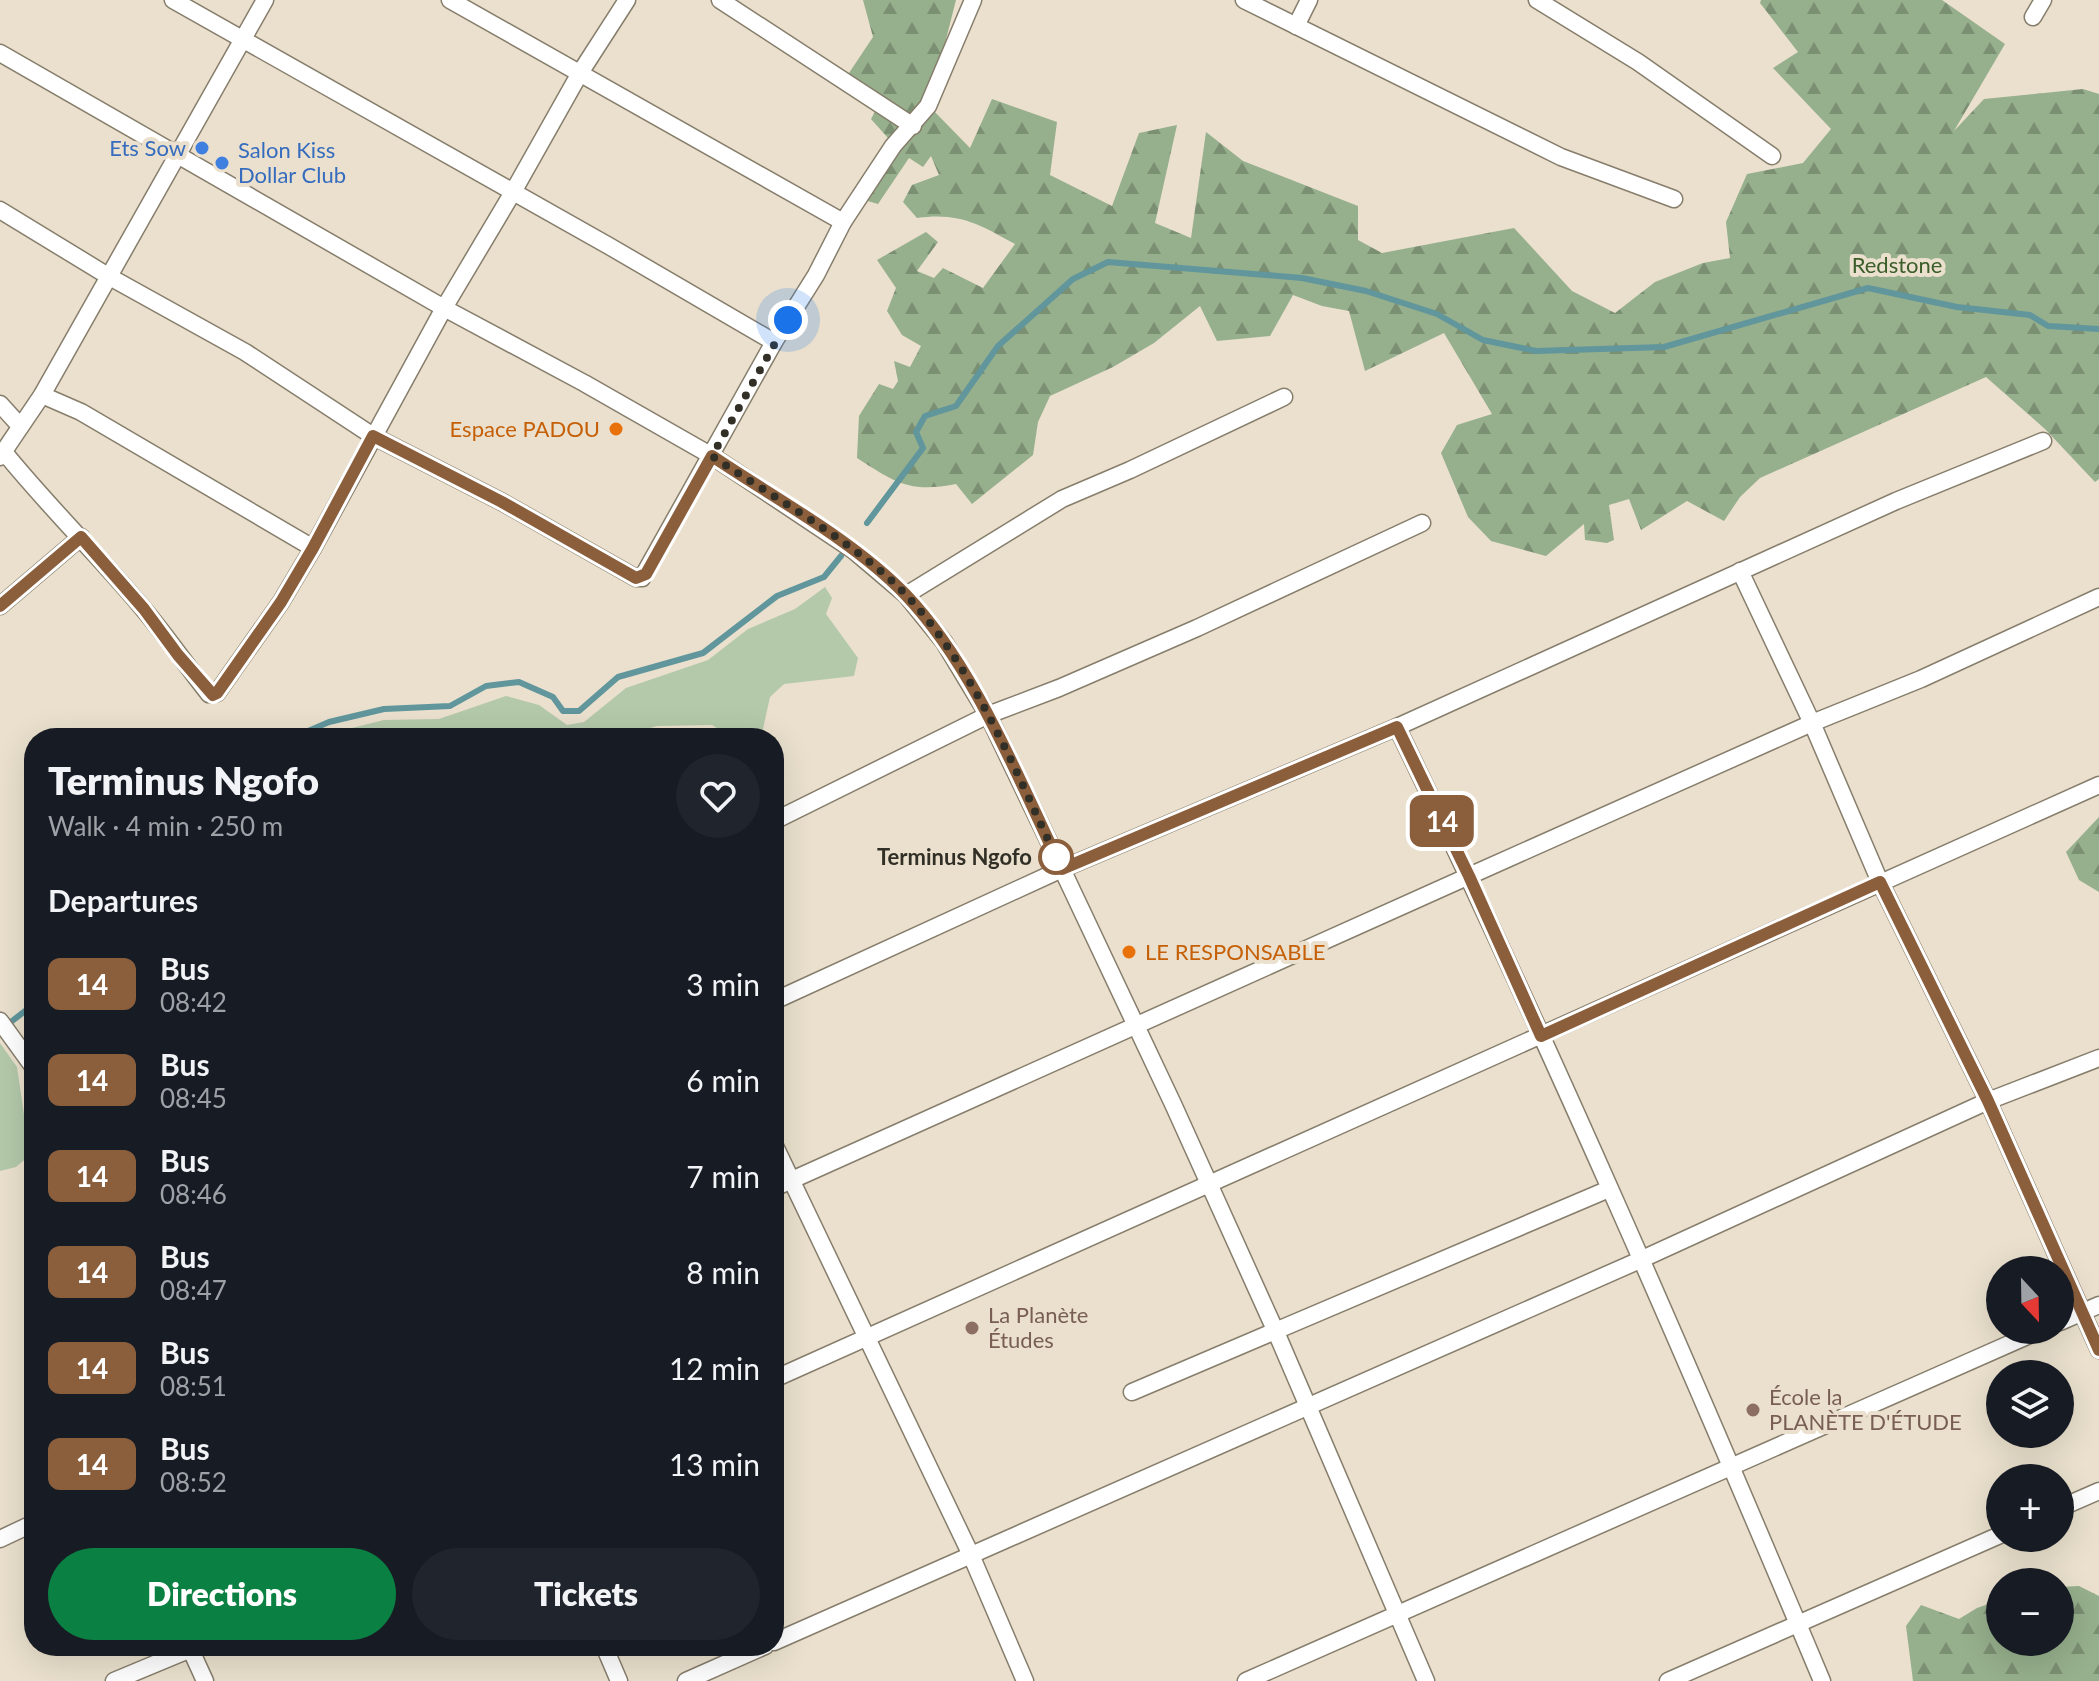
<!DOCTYPE html>
<meta charset="utf-8">
<style>
:root{--surface:#171b24;--page:#20242c;--text:#f1f3f6;--muted:#9ea1a6;--accent:#0b8043}
body{margin:0;font-family:Lato,sans-serif;background:var(--page);color:var(--text);height:100vh;display:flex;flex-direction:column;font-size:30px;white-space:nowrap}
*{box-sizing:border-box;margin:0}
p{font-size:26px;color:var(--muted)}
.icon{flex:none;width:44px;height:44px;fill:none;stroke:currentColor;stroke-width:2;stroke-linecap:round;stroke-linejoin:round}
.map{position:relative;flex:1;overflow:hidden}
.panel{position:absolute;left:24px;top:728px;width:760px;height:928px;display:flex;flex-direction:column;background:var(--surface);border-radius:32px;box-shadow:0 8px 32px #0002}
.panel>*{flex:none}
.badge{padding:0 16px;border-radius:12px;font-size:28px;line-height:52px}
.needle{width:52px;rotate:158deg}
.tools{position:absolute;left:1986px;top:1256px;display:grid;gap:16px}
.tools a{display:grid;place-items:center;width:88px;height:88px;border-radius:50%;background:var(--surface);box-shadow:0 8px 32px #0002;font-size:40px}
.you{position:absolute;width:40px;height:40px;margin:-20px;border:6px solid #fff;border-radius:50%;background:#1a73e8;box-shadow:0 0 0 12px #1a73e833}
.map>.badge{position:absolute;translate:-50% -50%;box-shadow:0 0 0 4px #fff}
h2{padding:0 24px;font-size:30px;line-height:72px}
.round{display:grid;place-items:center;flex:none;width:84px;height:84px;border-radius:42px;background:var(--page)}
.head{display:flex;align-items:center;justify-content:space-between;height:136px;padding:0 24px}
h1{font-size:38px;font-weight:800;line-height:60px}
.cta{display:flex;gap:16px;margin-top:auto;padding:16px 24px}
.cta a{flex:1;height:92px;border-radius:48px;background:var(--accent);color:#fff;font-size:32px;font-weight:800;line-height:92px;text-align:center}
.cta a+a{background:var(--page);color:var(--text)}
ul{padding:0;list-style:none}
li{display:flex;align-items:center;gap:24px;height:96px;padding:0 24px}
li div{flex:1}
li b{display:block;font-size:30px}
li em{font-style:normal}
li .badge{min-width:88px;font-weight:700;text-align:center}
.map>svg:first-child{display:block}
.green{fill:#b3c9a9}
.forest{fill:url(#forest-firs)}
.lines{fill:none;stroke-linecap:round;stroke-linejoin:round}
.stream{stroke:#60969c;stroke-width:6}
.minor-casing{stroke:#867d6b;stroke-width:19}
.minor{stroke:#fff;stroke-width:16}
.line-casing{stroke:#fff;stroke-width:18}
.line{stroke:#8b5e3c;stroke-width:12}
.walk{stroke:#322f27;stroke-width:8;stroke-dasharray:0 14.4}
.shop-dot{fill:#3f7fe0;stroke:#eae0cd;stroke-width:3}
.food-dot{fill:#e8710a;stroke:#eae0cd;stroke-width:3}
.stop-dot{fill:#fff;stroke:#8b5e3c;stroke-width:4}
.education-dot{fill:#8d6e63;stroke:#eae0cd;stroke-width:3}
.labels{text-anchor:middle;stroke-width:8;stroke-linejoin:round;paint-order:stroke}
.shop-label{font-size:22px;fill:#366cbe;stroke:#eae0cd;text-anchor:end}
.park-label{font-size:22px;fill:#3b5d2a;stroke:#eae0cd}
.food-label{font-size:22px;fill:#c56008;stroke:#eae0cd;text-anchor:end}
.stop-label{font-size:22px;font-weight:bold;fill:#322f27;stroke:#eae0cd;text-anchor:end}
.education-label{font-size:22px;fill:#785e54;stroke:#eae0cd;text-anchor:start}
</style>
<div class="map">
<svg width="2099" height="1681" viewBox="0 0 2099 1681">
<defs>
<pattern id="forest-firs" width="22" height="20" patternUnits="userSpaceOnUse" patternTransform="scale(2)"><rect width="22" height="20" fill="#96af8c"/><path d="M5 1l3.5 6h-7zM16 11l3.5 6h-7z" fill="#7b8f72"/></pattern>
</defs>
<rect width="100%" height="100%" fill="#eae0cd"/>
<g class="green">
<path d="M 825,587 L 832,598 L 826,614 L 858,658 L 854,676 L 784,684 L 770,697 L 761,738 L 732,738 L 712,725 L 657,726 L 616,738 L 312,738 L 384,720 L 439,719 L 506,696 L 539,705 L 567,725 L 584,722 L 626,688 L 708,660 L 748,629 L 795,609 Z"/>
<path d="M 0,1043 L 17,1067 L 30,1155 L 16,1167 L 0,1171 Z"/>
</g>
<g class="forest">
<path d="M 863,0 L 956,0 L 929,106 L 970,148 L 992,99 L 1057,122 L 1050,175 L 1112,206 L 1139,133 L 1177,125 L 1155,223 L 1191,238 L 1206,132 L 1243,161 L 1358,206 L 1358,240 L 1382,253 L 1514,228 L 1572,291 L 1615,313 L 1655,282 L 1703,263 L 1730,258 L 1726,222 L 1747,174 L 1803,163 L 1831,129 L 1773,68 L 1798,52 L 1760,3 L 1761,0 L 1942,0 L 2005,44 L 1954,131 L 1984,99 L 2083,89 L 2099,94 L 2099,479 L 2095,482 L 2045,429 L 1986,377 L 1760,478 L 1740,497 L 1724,521 L 1687,501 L 1641,530 L 1629,499 L 1609,505 L 1614,540 L 1607,543 L 1585,540 L 1584,524 L 1546,556 L 1491,541 L 1468,517 L 1441,453 L 1457,425 L 1492,414 L 1444,333 L 1365,371 L 1349,311 L 1322,306 L 1293,295 L 1270,336 L 1217,341 L 1200,306 L 1154,343 L 1113,367 L 1050,396 L 1038,422 L 1033,455 L 972,504 L 956,484 C 909,493 896,483 857,458 L 859,416 L 879,384 L 893,389 L 898,381 L 894,361 L 910,367 L 921,346 L 902,335 L 887,311 L 896,288 L 877,260 L 926,232 L 938,242 L 917,271 L 934,278 L 943,268 L 983,288 L 1015,244 C 979,224 959,212 917,218 L 903,202 L 912,185 L 939,175 L 931,156 L 923,167 L 909,158 L 878,204 L 861,199 L 896,147 L 871,119 L 878,106 L 847,76 L 873,37 Z"/>
<path d="M 2099,817 L 2099,892 L 2079,880 L 2066,852 Z"/>
<path d="M 2079,1586 L 2099,1596 L 2099,1681 L 1913,1681 L 1906,1626 L 1921,1605 L 1959,1619 L 1977,1608 L 2000,1600 L 2000,1642 L 2060,1642 L 2060,1587 Z"/>
</g>
<g class="lines">
<g class="stream">
<path d="M 867,523 L 923,448 L 916,432 L 925,416 L 956,406 L 998,346 L 1073,279 L 1108,262 L 1302,278 L 1366,291 L 1437,314 L 1483,340 L 1536,351 L 1664,347 L 1868,288 L 1957,307 L 2030,315 L 2048,326 L 2099,329"/>
<path d="M 292,738 L 329,722 L 384,709 L 450,706 L 486,686 L 519,682 L 553,697 L 563,711 L 579,711 L 618,677 L 703,653 L 777,596 L 824,577 L 841,556"/>
<path d="M 7,1025 L 34,1004"/>
</g>
<defs>
<g id="minor">
<path d="M 173,0 L 609,246 L 774,342"/>
<path d="M 450,0 L 843,222"/>
<path d="M 720,0 L 913,126"/>
<path d="M 1244,0 L 1561,157 L 1674,199"/>
<path d="M 1537,0 L 1638,62 L 1772,156"/>
<path d="M 2033,17 L 2043,0"/>
<path d="M 1296,26 L 1309,0"/>
<path d="M 0,53 L 444,308 L 584,383 L 712,456 L 853,550 L 906,595 L 944,642 L 988,715 L 1062,869 L 1173,1104 L 1276,1332 L 1426,1681"/>
<path d="M 0,210 L 108,276 L 245,352 L 373,436 L 502,502 L 636,578 L 642,578 L 774,342 L 816,275 L 843,222 L 893,146 L 928,106 L 973,0"/>
<path d="M 42,395 L 81,412 L 313,548"/>
<path d="M 0,404 L 20,426"/>
<path d="M 4,452 C 47,505 96,553 140,605 C 165,634 186,665 209,694 L 217,693 L 281,602 L 313,548 L 444,308 L 513,192 L 580,73 L 627,0"/>
<path d="M 0,457 L 42,395 L 265,0"/>
<path d="M 1740,571 L 1812,723 L 1880,882 L 1988,1101 L 2099,1350"/>
<path d="M 906,595 L 1062,499 L 1130,470 L 1284,397"/>
<path d="M 0,606 L 81,537"/>
<path d="M 1397,727 C 1548,1040 1687,1360 1822,1681"/>
<path d="M 774,821 L 988,715 L 1059,688 L 1197,628 L 1422,523"/>
<path d="M 774,1001 L 1062,869 L 1397,727 L 1896,501 L 2043,441"/>
<path d="M 0,1021 L 34,1068"/>
<path d="M 774,1144 L 971,1555 L 1025,1681"/>
<path d="M 774,1188 L 1469,876 L 1812,723 L 1921,679 L 2099,597"/>
<path d="M 2060,1322 L 2099,1305"/>
<path d="M 774,1379 L 2099,785"/>
<path d="M 1132,1392 L 1609,1189"/>
<path d="M 2060,1508 L 2099,1491"/>
<path d="M 0,1539 L 34,1523"/>
<path d="M 774,1642 L 1640,1260 L 1988,1101 L 2099,1058"/>
<path d="M 189,1646 L 205,1681"/>
<path d="M 604,1646 L 619,1681"/>
<path d="M 114,1681 L 198,1646"/>
<path d="M 686,1681 L 765,1646"/>
<path d="M 1246,1681 L 2041,1330"/>
<path d="M 1668,1681 L 2000,1535"/>
</g>
</defs>
<use href="#minor" class="minor-casing"/>
<use href="#minor" class="minor"/>
</g>
<g class="lines">
<defs>
<path id="line" d="M 0,606 L 81,537 L 144,609 L 178,655 L 213,695 L 217,693 L 281,602 L 313,548 L 373,436 L 502,502 L 636,578 L 646,574 L 712,456 C 774,498 853,540 905,594 C 975,667 1018,779 1062,869 L 1397,727 L 1469,876 L 1541,1036 L 1880,882 L 1988,1101 L 2099,1350"/>
</defs>
<use href="#line" class="line-casing"/>
<use href="#line" class="line"/>
<path class="walk" d="M 788,320 L 712,456 C 768,494 830,528 883,573 C 963,641 1012,763 1056,857"/>
</g>
<g class="shop-dot">
<circle cx="202" cy="148" r="8"/>
<circle cx="222" cy="163" r="8"/>
</g>
<g class="food-dot">
<circle cx="616" cy="429" r="8"/>
<circle cx="1129" cy="952" r="8"/>
</g>
<circle class="stop-dot" cx="1056" cy="857" r="16"/>
<g class="education-dot">
<circle cx="972" cy="1328" r="8"/>
<circle cx="1753" cy="1410" r="8"/>
</g>
<g class="labels">
<g class="shop-label">
<text x="186" y="156">Ets Sow</text>
<text x="238" y="158" text-anchor="start">Salon Kiss<tspan x="238" dy="25">Dollar Club</tspan></text>
</g>
<g class="park-label">
<text x="1897" y="273">Redstone</text>
</g>
<g class="food-label">
<text x="600" y="437">Espace PADOU</text>
<text x="1145" y="960" text-anchor="start">LE RESPONSABLE</text>
</g>
<g class="stop-label">
<text x="1032" y="865">Terminus Ngofo</text>
</g>
<g class="education-label">
<text x="988" y="1323">La Planète<tspan x="988" dy="25">Études</tspan></text>
<text x="1769" y="1405">École la<tspan x="1769" dy="25">PLANÈTE D'ÉTUDE</tspan></text>
</g>
</g>
</svg>
<div class="tools">
<a><svg class="needle" viewBox="-14 -14 28 28"><path d="M0-13l5 13h-10z" fill="#e53935"/><path d="M0 13l5-13h-10z" fill="#9ea1a6"/></svg></a>
<a><svg class="icon" aria-label="layers" viewBox="0 0 24 24"><path d="M12 4l9 5-9 5-9-5zM3 14l9 5 9-5"/></svg></a>
<a>+</a>
<a>−</a>
</div>
<div class="you" style="left:788px;top:320px"></div>
<b class="badge" style="left:1442px;top:821px;background:#8b5e3c;color:#fff">14</b>
<section class="panel">
<div class="head"><div><h1>Terminus Ngofo</h1><p>Walk · 4 min · 250 m</p></div><a class="round"><svg class="icon" aria-label="heart" viewBox="0 0 24 24"><path d="M12 20l-8-8c-3-5 5-10 8-4 3-6 11-1 8 4z"/></svg></a></div>
<h2>Departures</h2>
<ul>
<li><span class="badge" style="background:#8b5e3c;color:#fff">14</span><div><b>Bus</b><p>08:42</p></div><em>3 min</em></li>
<li><span class="badge" style="background:#8b5e3c;color:#fff">14</span><div><b>Bus</b><p>08:45</p></div><em>6 min</em></li>
<li><span class="badge" style="background:#8b5e3c;color:#fff">14</span><div><b>Bus</b><p>08:46</p></div><em>7 min</em></li>
<li><span class="badge" style="background:#8b5e3c;color:#fff">14</span><div><b>Bus</b><p>08:47</p></div><em>8 min</em></li>
<li><span class="badge" style="background:#8b5e3c;color:#fff">14</span><div><b>Bus</b><p>08:51</p></div><em>12 min</em></li>
<li><span class="badge" style="background:#8b5e3c;color:#fff">14</span><div><b>Bus</b><p>08:52</p></div><em>13 min</em></li>
</ul>
<div class="cta"><a>Directions</a><a>Tickets</a></div>
</section>
</div>
